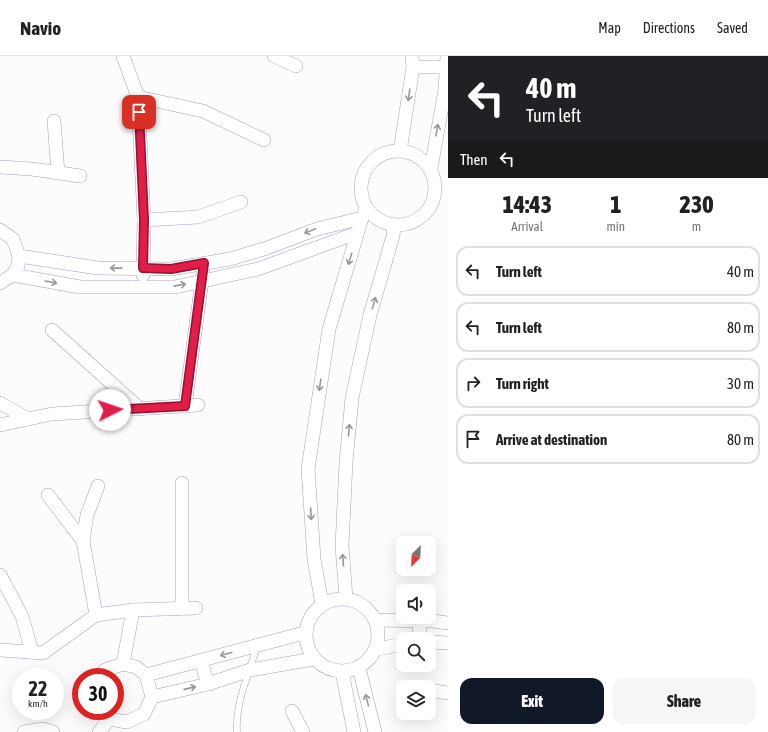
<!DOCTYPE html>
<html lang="en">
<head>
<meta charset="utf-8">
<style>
	:root { --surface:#fff; --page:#f6f6f6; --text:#222; --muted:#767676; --line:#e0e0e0; --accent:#111827 }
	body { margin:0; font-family:"Asap Condensed",sans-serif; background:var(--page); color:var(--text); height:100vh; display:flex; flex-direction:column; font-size:15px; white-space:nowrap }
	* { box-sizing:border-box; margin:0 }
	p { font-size:13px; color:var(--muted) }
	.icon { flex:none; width:22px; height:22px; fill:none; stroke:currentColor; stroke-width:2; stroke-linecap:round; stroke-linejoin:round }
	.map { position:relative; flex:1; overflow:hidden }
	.details { display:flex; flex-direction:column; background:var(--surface); width:320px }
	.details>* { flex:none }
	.guide { background:#202124; color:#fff; overflow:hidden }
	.needle { width:26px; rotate:204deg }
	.buttons { position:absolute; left:396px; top:480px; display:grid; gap:8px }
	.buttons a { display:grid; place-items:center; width:40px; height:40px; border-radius:8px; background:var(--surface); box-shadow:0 4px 16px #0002; font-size:20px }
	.speed { position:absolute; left:12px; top:612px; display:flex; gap:8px; font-size:20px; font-weight:700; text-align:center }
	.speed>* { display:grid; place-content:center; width:52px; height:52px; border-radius:50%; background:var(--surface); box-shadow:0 4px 16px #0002; line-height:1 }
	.speed small { font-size:10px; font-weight:400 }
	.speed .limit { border:6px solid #d22; background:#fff; color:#111 }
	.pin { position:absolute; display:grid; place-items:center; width:34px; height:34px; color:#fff; margin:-17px; border-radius:8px; box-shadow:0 2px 6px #0006 }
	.me { position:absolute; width:44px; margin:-22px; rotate:86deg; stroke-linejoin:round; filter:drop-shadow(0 0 3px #0008) }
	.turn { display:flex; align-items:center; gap:14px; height:84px; padding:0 12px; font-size:18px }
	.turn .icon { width:52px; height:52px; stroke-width:2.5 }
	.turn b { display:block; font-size:28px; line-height:34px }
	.then { display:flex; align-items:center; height:38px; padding:0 12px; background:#0003; gap:8px; font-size:15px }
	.eta { display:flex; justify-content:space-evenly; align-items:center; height:68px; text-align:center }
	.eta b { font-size:24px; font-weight:800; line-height:28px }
	.action { display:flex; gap:8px; margin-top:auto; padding:8px 12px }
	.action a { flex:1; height:46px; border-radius:12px; background:var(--accent); color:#fff; font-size:16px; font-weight:800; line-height:46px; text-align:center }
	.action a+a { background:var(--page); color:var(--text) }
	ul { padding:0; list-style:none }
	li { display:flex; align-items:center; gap:12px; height:50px; margin:0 8px 6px; padding:0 4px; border:2px solid var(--line); border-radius:12px }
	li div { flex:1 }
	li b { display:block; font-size:15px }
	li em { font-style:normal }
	header { display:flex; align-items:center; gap:24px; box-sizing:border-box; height:56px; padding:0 20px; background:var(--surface); border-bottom:1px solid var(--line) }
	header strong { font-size:19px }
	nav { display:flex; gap:22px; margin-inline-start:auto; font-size:14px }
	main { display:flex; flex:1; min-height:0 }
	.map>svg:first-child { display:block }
</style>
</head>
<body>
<header>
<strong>Navio</strong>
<nav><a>Map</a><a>Directions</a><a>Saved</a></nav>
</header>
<main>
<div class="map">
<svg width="448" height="676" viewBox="0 0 448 676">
	<rect width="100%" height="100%" fill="#fcfcfc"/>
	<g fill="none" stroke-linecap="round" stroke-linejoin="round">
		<defs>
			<path id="service" d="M237 676C235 647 249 618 257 590"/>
			<g id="minor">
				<polyline points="123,0 138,41 144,164 143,219"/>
				<polyline points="274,0 296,10"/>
				<polyline points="413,11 448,11"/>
				<polyline points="138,41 203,55 264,84"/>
				<polyline points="54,65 58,117"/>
				<circle cx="398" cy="132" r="37"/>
				<polyline points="400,95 413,11 412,0"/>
				<polyline points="0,111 32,113 80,120"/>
				<polyline points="431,112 445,34 447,0"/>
				<polyline points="144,164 198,161 241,146"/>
				<polyline points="0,174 13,183 19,200 18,210 13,219 0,227"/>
				<polyline points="19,200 98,212 171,213 230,203 267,192 317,173 362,162"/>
				<polyline points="13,219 80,231 175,231 258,213 357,177"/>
				<polyline points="52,274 140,353"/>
				<polyline points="0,347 28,363"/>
				<polyline points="185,350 203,217"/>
				<polyline points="0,369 52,358 198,349"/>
				<polyline points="48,439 83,485"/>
				<polyline points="0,519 22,560 32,596"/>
				<polyline points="346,542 342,490 346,406 352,342 370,259 393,180 394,170"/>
				<circle cx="342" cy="579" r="36"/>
				<polyline points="322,548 314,503 308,413 329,273 362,162 366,152"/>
				<polyline points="182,552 182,427"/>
				<polyline points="96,559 83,485 87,459 98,430"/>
				<polyline points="376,564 433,565 448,567"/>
				<polyline points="419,565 420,583"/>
				<polyline points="429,586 448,587"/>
				<polyline points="377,593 403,588"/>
				<polyline points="0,594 43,597 96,559 133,554 196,552"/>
				<polyline points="201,605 208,628"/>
				<polyline points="123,608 133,554"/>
				<polyline points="359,612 375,676"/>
				<polyline points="342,616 354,676"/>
				<polyline points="146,619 304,577"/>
				<polyline points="101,621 105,614 123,608 136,611 146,619 152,641 144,658 127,666 109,663 102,655"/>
				<polyline points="429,634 448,637"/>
				<polyline points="152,641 208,628 250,614 313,603"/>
				<polyline points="292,655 303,676"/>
				<polyline points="24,676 43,673 53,676"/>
				<polyline points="99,676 109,663"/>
			</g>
		</defs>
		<use href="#service" stroke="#af9db9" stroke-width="7"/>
		<use href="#minor" stroke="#af9db9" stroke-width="14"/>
		<use href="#service" stroke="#fff" stroke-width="6"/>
		<use href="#minor" stroke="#fff" stroke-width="13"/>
	</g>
	<defs><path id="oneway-shaft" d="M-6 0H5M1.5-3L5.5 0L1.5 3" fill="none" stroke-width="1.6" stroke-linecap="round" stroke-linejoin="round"/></defs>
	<g stroke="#9a979c">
		<use href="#oneway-shaft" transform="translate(409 39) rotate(98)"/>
		<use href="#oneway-shaft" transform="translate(437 74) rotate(-80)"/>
		<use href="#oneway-shaft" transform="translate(310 175) rotate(158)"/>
		<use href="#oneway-shaft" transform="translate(350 203) rotate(107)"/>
		<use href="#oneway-shaft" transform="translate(116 212) rotate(-179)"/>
		<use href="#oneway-shaft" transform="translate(51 226) rotate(10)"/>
		<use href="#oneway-shaft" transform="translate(180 229) rotate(-11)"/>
		<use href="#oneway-shaft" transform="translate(374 247) rotate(-74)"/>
		<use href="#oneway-shaft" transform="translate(320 329) rotate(98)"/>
		<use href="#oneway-shaft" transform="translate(349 374) rotate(-85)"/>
		<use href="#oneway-shaft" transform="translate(311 458) rotate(87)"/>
		<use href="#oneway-shaft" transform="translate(343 504) rotate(-95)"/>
		<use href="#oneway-shaft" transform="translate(226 598) rotate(165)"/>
		<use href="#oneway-shaft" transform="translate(190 632) rotate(-13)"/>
		<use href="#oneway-shaft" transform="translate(367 644) rotate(-104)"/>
	</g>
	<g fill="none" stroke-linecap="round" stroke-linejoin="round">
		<defs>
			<polyline id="route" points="110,354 185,350 204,207 171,213 143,212 144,164 139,56"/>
		</defs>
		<use href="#route" stroke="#92132f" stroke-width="10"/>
		<use href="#route" stroke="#e11d48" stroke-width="7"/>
	</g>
</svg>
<div class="buttons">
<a><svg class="needle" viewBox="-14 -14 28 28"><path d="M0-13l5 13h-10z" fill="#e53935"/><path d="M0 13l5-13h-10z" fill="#767676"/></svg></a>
<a><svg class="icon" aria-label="sound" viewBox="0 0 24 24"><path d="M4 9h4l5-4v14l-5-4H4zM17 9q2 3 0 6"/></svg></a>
<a><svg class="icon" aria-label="search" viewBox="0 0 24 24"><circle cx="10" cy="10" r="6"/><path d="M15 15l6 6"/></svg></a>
<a><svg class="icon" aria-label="layers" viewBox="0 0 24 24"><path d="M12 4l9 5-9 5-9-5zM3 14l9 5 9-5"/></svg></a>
</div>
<div class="speed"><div>22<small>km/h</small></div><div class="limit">30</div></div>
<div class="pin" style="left:139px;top:56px;background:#d93025"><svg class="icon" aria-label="arrive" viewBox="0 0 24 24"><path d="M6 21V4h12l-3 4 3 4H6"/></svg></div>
<svg class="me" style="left:110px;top:354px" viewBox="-20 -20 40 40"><circle r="19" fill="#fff"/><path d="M0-13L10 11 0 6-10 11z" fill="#e11d48"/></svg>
</div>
<section class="details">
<div class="guide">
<div class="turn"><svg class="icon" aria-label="left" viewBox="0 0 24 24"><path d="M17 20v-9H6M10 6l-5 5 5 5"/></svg><div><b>40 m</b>Turn left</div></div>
<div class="then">Then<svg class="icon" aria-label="left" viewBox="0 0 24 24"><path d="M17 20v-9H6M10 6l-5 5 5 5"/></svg></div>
</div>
<div class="eta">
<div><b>14:43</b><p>Arrival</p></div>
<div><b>1</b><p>min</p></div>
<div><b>230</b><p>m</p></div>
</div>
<ul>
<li><svg class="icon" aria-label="left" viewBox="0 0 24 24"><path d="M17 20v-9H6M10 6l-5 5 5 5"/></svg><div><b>Turn left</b></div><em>40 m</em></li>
<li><svg class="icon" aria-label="left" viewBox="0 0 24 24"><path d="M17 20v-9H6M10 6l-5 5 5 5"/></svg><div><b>Turn left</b></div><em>80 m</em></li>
<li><svg class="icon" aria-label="right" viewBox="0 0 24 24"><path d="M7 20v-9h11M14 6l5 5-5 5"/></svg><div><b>Turn right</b></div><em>30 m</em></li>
<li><svg class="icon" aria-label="arrive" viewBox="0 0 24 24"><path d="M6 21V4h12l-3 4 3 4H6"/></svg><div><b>Arrive at destination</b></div><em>80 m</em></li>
</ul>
<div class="action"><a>Exit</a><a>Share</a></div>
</section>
</main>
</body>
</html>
